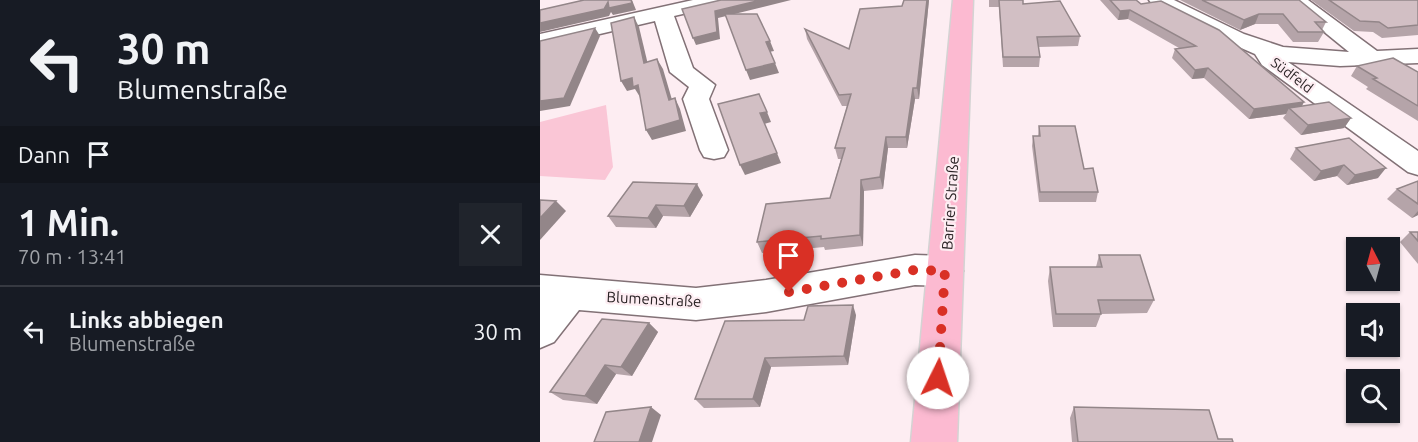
<!DOCTYPE html>
<html lang="de">
<head>
<meta charset="utf-8">
<style>
	:root { --surface:#171b24; --page:#20242c; --text:#f1f3f6; --muted:#9ea1a6; --line:#363941 }
	body { margin:0; font-family:Ubuntu,sans-serif; background:var(--page); color:var(--text); height:100vh; display:flex; flex-direction:column; font-size:22px; white-space:nowrap }
	* { box-sizing:border-box; margin:0 }
	p { font-size:20px; color:var(--muted) }
	.icon { flex:none; width:33px; height:33px; fill:none; stroke:currentColor; stroke-width:2; stroke-linecap:round; stroke-linejoin:round }
	.map { position:relative; flex:1; overflow:hidden }
	.side { display:flex; flex-direction:column; background:var(--surface); width:540px }
	.side>* { flex:none }
	.guide { background:#171b24; color:var(--text); overflow:hidden }
	.needle { width:39px; rotate:354deg }
	.fabs { position:absolute; left:806px; top:237px; display:grid; gap:12px }
	.fabs a { display:grid; place-items:center; width:54px; height:54px; border-radius:0px; background:var(--surface); box-shadow:0 2px 4px #0004; font-size:30px }
	.pin { position:absolute; display:grid; place-items:center; width:51px; height:51px; color:#fff; margin:-62px -26px; border-radius:50% 50% 50% 0; rotate:-45deg; box-shadow:0 0 6px #0007 }
	.pin .icon { rotate:45deg }
	.me { position:absolute; width:66px; margin:-33px; rotate:4deg; stroke-linejoin:round; filter:drop-shadow(0 0 4px #0008) }
	.turn { display:flex; align-items:center; gap:21px; height:126px; padding:0 18px; font-size:27px }
	.turn .icon { width:78px; height:78px; stroke-width:2.5 }
	.turn b { display:block; font-size:42px; line-height:51px }
	.then { display:flex; align-items:center; height:57px; padding:0 18px; background:#0003; gap:12px; font-size:22px }
	.round { display:grid; place-items:center; flex:none; width:63px; height:63px; border-radius:0px; background:var(--page) }
	.overview { display:flex; align-items:center; justify-content:space-between; height:102px; padding:0 18px }
	h1 { font-size:36px; font-weight:600; line-height:45px }
	ul { padding:0; list-style:none }
	li { display:flex; align-items:center; gap:18px; height:90px; padding:0 18px; border-top:2px solid var(--line) }
	li div { flex:1 }
	li b { display:block; font-size:22px }
	li em { font-style:normal }
	main { display:flex; flex:1; min-height:0 }
	.map>svg:first-child { display:block }
</style>
</head>
<body>
<main>
<section class="side">
<div class="guide">
<div class="turn"><svg class="icon" aria-label="left" viewBox="0 0 24 24"><path d="M17 20v-9H6M10 6l-5 5 5 5"/></svg><div><b>30 m</b>Blumenstraße</div></div>
<div class="then">Dann<svg class="icon" aria-label="arrive" viewBox="0 0 24 24"><path d="M6 21V4h12l-3 4 3 4H6"/></svg></div>
</div>
<div class="overview"><div><h1>1 Min.</h1><p>70 m · 13:41</p></div><a class="round"><svg class="icon" aria-label="close" viewBox="0 0 24 24"><path d="M6 6l12 12M18 6L6 18"/></svg></a></div>
<ul>
<li><svg class="icon" aria-label="left" viewBox="0 0 24 24"><path d="M17 20v-9H6M10 6l-5 5 5 5"/></svg><div><b>Links abbiegen</b><p>Blumenstraße</p></div><em>30 m</em></li>
</ul>
</section>
<div class="map">
<svg width="878" height="442" viewBox="0 0 878 442">
	<rect width="100%" height="100%" fill="#fdedf2"/>
	<polygon fill="#fac6d6" points="66,105 73,167 65,180 0,176 0,122"/>
	<g fill="none" stroke-linecap="round" stroke-linejoin="round">
		<defs>
			<g id="minor">
				<polygon points="153,0 189,0 186,4 134,16 153,68 175,85 169,99 188,150 184,157 174,159 164,157 160,150 143,99 149,87 130,72 115,21 0,48 0,34"/>
				<polygon points="609,0 634,0 704,34 743,47 809,52 745,0 768,0 837,51 878,49 878,63 800,66 748,62 878,151 878,175 868,172 722,65 715,54 676,37 612,4"/>
				<polygon points="375,255 405,256 418,261 423,271 418,281 405,286 375,285 226,312 156,320 39,310 14,342 0,348 0,275 156,288 226,280"/>
			</g>
			<polygon id="major" points="413,0 433,0 417,442 371,442"/>
		</defs>
		<use href="#minor" stroke="#827176" stroke-width="3"/>
		<use href="#major" stroke="#d4d3d3" stroke-width="3"/>
		<use href="#minor" fill="#fff" fill-rule="evenodd"/>
		<use href="#major" fill="#fcbad1" fill-rule="evenodd"/>
	</g>
	<g fill="#b5a4a9">
		<polygon points="389,0 379,99 375,99 367,148 348,148 343,189 324,191 323,246 285,250 284,247 222,253 217,242 290,198 301,159 298,159 295,148 307,106 302,106 267,39 265,29 309,49 362,6"/>
		<polygon points="449,0 483,0 483,4 540,36 538,46 498,47 500,57 499,67 463,67 459,7 449,7"/>
		<polygon points="560,0 596,0 601,4 762,106 811,118 804,128 761,135 743,118 746,114 709,119 664,78 652,79 632,58 635,49 639,48 588,19 578,20"/>
		<polygon points="640,0 759,0 786,22 782,30 784,32 778,42 753,42 738,24 715,24 700,30"/>
		<polygon points="771,0 878,0 878,35 842,38 833,32 814,31"/>
		<polygon points="817,66 878,72 878,121 826,89 828,87 811,76"/>
		<polygon points="499,126 544,169 558,192 556,202 499,202 492,146 493,136 498,136"/>
		<polygon points="809,138 838,178 807,185 797,176 774,181 750,159 756,148"/>
		<polygon points="878,181 878,215 872,218 847,199 857,189"/>
		<polygon points="163,195 150,217 123,216 116,228 76,227 68,216"/>
		<polygon points="870,232 878,232 878,264 860,242"/>
		<polygon points="559,255 614,300 607,313 561,314 556,327 513,327 508,281 510,267 556,267"/>
		<polygon points="316,315 308,365 231,367 220,407 164,408 155,399 264,320"/>
		<polygon points="109,323 118,332 92,376 76,374 57,404 23,400 10,392"/>
		<polygon points="534,407 678,439 693,442 532,442 530,418"/>
	</g>
	<g fill="#938689">
		<polygon points="92,0 96,10 73,15 71,12 69,16 0,32 0,23 68,2"/>
		<polygon points="221,0 251,0 178,18 180,39 156,45 153,38 175,11"/>
		<polygon points="387,0 389,0 379,99 377,88"/>
		<polygon points="590,10 588,19 578,20 580,11"/>
		<polygon points="719,14 715,24 700,30 704,20"/>
		<polygon points="94,17 99,27 110,73 104,63"/>
		<polygon points="55,28 60,36 30,106 0,111 0,101"/>
		<polygon points="230,41 234,51 229,52 226,42"/>
		<polygon points="117,59 123,69 135,110 129,100"/>
		<polygon points="235,63 239,73 210,80 206,70"/>
		<polygon points="668,68 664,78 652,79 655,70"/>
		<polygon points="92,78 98,85 100,97 95,89 87,91 81,81"/>
		<polygon points="373,88 375,99 367,148 366,137"/>
		<polygon points="135,98 140,109 146,131 112,140 106,130"/>
		<polygon points="764,102 759,112 749,108 746,114 709,119 714,109"/>
		<polygon points="227,112 231,122 224,124 220,113"/>
		<polygon points="811,118 804,128 761,135 768,125"/>
		<polygon points="346,137 348,148 343,189 340,177"/>
		<polygon points="237,153 241,163 205,175 200,165"/>
		<polygon points="804,165 797,176 774,181 781,171"/>
		<polygon points="846,168 838,178 807,185 815,175"/>
		<polygon points="321,180 324,191 323,246 320,235"/>
		<polygon points="157,184 163,195 150,217 144,206"/>
		<polygon points="16,201 26,211 0,240 0,218"/>
		<polygon points="116,205 123,216 116,228 108,218"/>
		<polygon points="878,211 878,215 872,218"/>
		<polygon points="313,305 316,315 308,365 304,356"/>
		<polygon points="109,323 118,332 92,376 81,367"/>
		<polygon points="225,358 231,367 220,407 213,399"/>
		<polygon points="65,365 76,374 57,404 45,396"/>
		<polygon points="111,407 121,415 112,442 99,442"/>
	</g>
	<g fill="#d2bfc4" stroke="#938689" stroke-width="1.5">
		<polygon points="44,0 91,0 92,3 69,8 68,2 64,9 0,23 0,10"/>
		<polygon points="181,0 221,0 175,11 177,32 153,38 142,9"/>
		<polygon points="364,0 387,0 377,88 373,88 366,137 346,137 340,177 321,180 320,235 281,239 281,236 217,242 226,204 290,198 305,148 295,148 311,94 299,95 265,29 309,49 320,9 362,6"/>
		<polygon points="459,0 483,0 483,4 520,1 540,36 497,37 500,57 463,57"/>
		<polygon points="570,0 596,0 601,4 621,1 679,30 764,102 714,109 668,68 655,70 635,49 656,46 590,10 580,11"/>
		<polygon points="662,0 759,0 786,22 775,22 784,32 758,32 743,14 719,14 704,20"/>
		<polygon points="789,0 878,0 878,25 848,28 839,22 820,21"/>
		<polygon points="185,14 217,14 230,41 226,42 235,63 206,70"/>
		<polygon points="94,17 104,63 117,59 129,100 135,98 140,120 106,130 98,85 93,87 92,78 81,81 71,23"/>
		<polygon points="55,28 24,98 0,101 0,41"/>
		<polygon points="853,58 878,72 878,106 833,79 837,78 817,66"/>
		<polygon points="219,94 227,112 220,113 237,153 200,165 178,104"/>
		<polygon points="789,102 811,118 768,125 749,108"/>
		<polygon points="499,126 535,126 544,169 553,168 558,192 500,192 493,136 500,136"/>
		<polygon points="809,138 846,168 815,175 804,165 781,171 756,148"/>
		<polygon points="878,181 878,204 857,189"/>
		<polygon points="93,182 157,184 144,206 116,205 108,218 68,216"/>
		<polygon points="0,200 16,201 0,218"/>
		<polygon points="870,232 878,232 878,241"/>
		<polygon points="559,255 600,255 614,300 558,300 561,314 516,314 510,267 562,267"/>
		<polygon points="313,305 304,356 225,358 213,399 155,399 185,321 264,320 268,306"/>
		<polygon points="62,319 109,323 81,367 65,365 45,396 10,392"/>
		<polygon points="111,407 99,442 54,442 66,412"/>
		<polygon points="534,407 669,410 678,439 692,439 693,442 538,442"/>
	</g>
	<g fill="none" stroke-linecap="round" stroke-linejoin="round">
		<polyline stroke="#d93025" stroke-width="10" stroke-dasharray="0 18" points="249,292 375,270 405,271 398,378"/>
	</g>
	<g text-anchor="middle" dominant-baseline="central" stroke-width="4.5" stroke-linejoin="round" paint-order="stroke">
		<g font-size="14" fill="#2a2325" stroke="#fdedf2">
			<text transform="translate(752 75) rotate(37)">Südfeld</text>
		</g>
		<g font-size="15" fill="#2a2325" stroke="#fdedf2">
			<text transform="translate(410 203) rotate(-86)">Barrier Straße</text>
			<text transform="translate(114 299) rotate(3)">Blumenstraße</text>
		</g>
	</g>
</svg>
<div class="fabs">
<a><svg class="needle" viewBox="-14 -14 28 28"><path d="M0-13l5 13h-10z" fill="#e53935"/><path d="M0 13l5-13h-10z" fill="#9ea1a6"/></svg></a>
<a><svg class="icon" aria-label="sound" viewBox="0 0 24 24"><path d="M4 9h4l5-4v14l-5-4H4zM17 9q2 3 0 6"/></svg></a>
<a><svg class="icon" aria-label="search" viewBox="0 0 24 24"><circle cx="10" cy="10" r="6"/><path d="M15 15l6 6"/></svg></a>
</div>
<div class="pin" style="left:249px;top:292px;background:#d93025"><svg class="icon" aria-label="arrive" viewBox="0 0 24 24"><path d="M6 21V4h12l-3 4 3 4H6"/></svg></div>
<svg class="me" style="left:398px;top:378px" viewBox="-20 -20 40 40"><circle r="19" fill="#fff"/><path d="M0-13L10 11 0 6-10 11z" fill="#d93025"/></svg>
</div>
</main>
</body>
</html>
